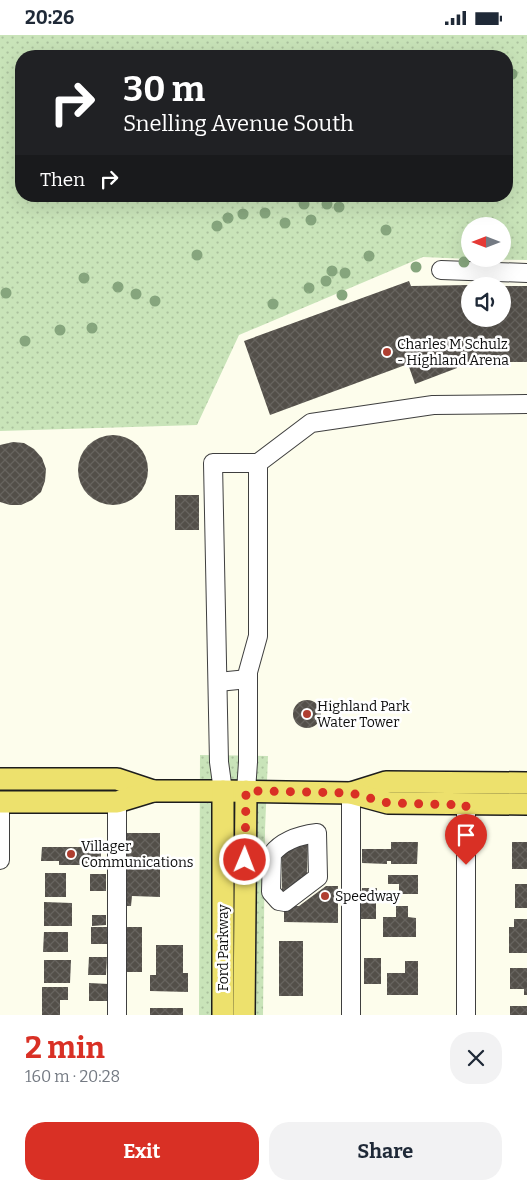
<!DOCTYPE html>
<html lang="en">
<head>
<meta charset="utf-8">
<style>
	:root { --surface:#fff; --page:#f2f2f3; --text:#1f2937; --muted:#747a83; --accent:#d93025 }
	body { margin:0; font-family:Bitter,serif; background:var(--page); color:var(--text); height:100vh; display:flex; flex-direction:column; font-size:19px; white-space:nowrap }
	* { box-sizing:border-box; margin:0 }
	p { font-size:16px; color:var(--muted) }
	.icon { flex:none; width:28px; height:28px; fill:none; stroke:currentColor; stroke-width:2; stroke-linecap:round; stroke-linejoin:round }
	.map { position:relative; height:980px; overflow:hidden }
	.side { display:flex; flex-direction:column; background:var(--surface); flex:1 }
	.side>* { flex:none }
	.banner { position:absolute; left:15px; top:15px; width:498px; height:152px; border-radius:20px; box-shadow:0 5px 20px #0002; background:#202124; color:#fff; overflow:hidden }
	.needle { width:32px; rotate:270deg }
	.buttons { position:absolute; left:461px; top:182px; display:grid; gap:10px }
	.buttons a { display:grid; place-items:center; width:50px; height:50px; border-radius:50%; background:var(--surface); box-shadow:0 5px 20px #0002; font-size:25px }
	.pin { position:absolute; display:grid; place-items:center; width:42px; height:42px; color:#fff; margin:-51px -21px; border-radius:50% 50% 50% 0; rotate:-45deg; box-shadow:0 0 5px #0007 }
	.pin .icon { rotate:45deg }
	.me { position:absolute; width:55px; margin:-28px; rotate:1deg; stroke-linejoin:round; filter:drop-shadow(0 0 4px #0008) }
	.turn { display:flex; align-items:center; gap:18px; height:105px; padding:0 25px; font-size:22px }
	.turn .icon { width:65px; height:65px; stroke-width:2.5 }
	.turn b { display:block; font-size:35px; line-height:42px }
	.then { display:flex; align-items:center; height:48px; padding:0 25px; background:#0003; gap:10px; font-size:19px }
	.round { display:grid; place-items:center; flex:none; width:52px; height:52px; border-radius:20px; background:var(--page) }
	.headline { display:flex; align-items:center; justify-content:space-between; height:85px; padding:0 25px }
	h1 { font-size:30px; font-weight:700; line-height:38px; color:var(--accent) }
	.cta { display:flex; gap:10px; margin-top:auto; padding:10px 25px }
	.cta a { flex:1; height:58px; border-radius:20px; background:var(--accent); color:#fff; font-size:20px; font-weight:700; line-height:58px; text-align:center }
	.cta a+a { background:var(--page); color:var(--text) }
	.status { display:flex; justify-content:space-between; align-items:center; height:35px; padding:0 25px; background:var(--surface); direction:ltr }
	.status svg { height:14px; fill:currentColor }
	.map>svg:first-child { display:block }
</style>
</head>
<body>
<div class="status"><b>20:26</b><svg viewBox="0 0 49 12"><path d="M0 12V9h3v3zM5 12V6h3v6zM10 12V3h3v9zM15 12V0h3v12zM26 1h20v11H26zM47 4h2v5h-2z"/></svg></div>
<div class="map">
<svg width="527" height="980" viewBox="0 0 527 980">
	<defs>
		<pattern id="green-dots" width="8" height="8" patternUnits="userSpaceOnUse" patternTransform="scale(1.25)"><rect width="8" height="8" fill="#c9e4b9"/><path d="M2 2h.1M6 6h.1" fill="none" stroke="#abc29e" stroke-width="1.8" stroke-linecap="round"/></pattern>
		<pattern id="building-cross-hatch" width="8" height="8" patternUnits="userSpaceOnUse" patternTransform="scale(1.25)"><rect width="8" height="8" fill="#534f49"/><path d="M0 0l8 8M0 8l8-8" fill="none" stroke="#67645f"/></pattern>
	</defs>
	<rect width="100%" height="100%" fill="#fdfdec"/>
	<g fill="url(#green-dots)" fill-rule="evenodd">
		<path d="M0 0H527V225L475 224H502V191H470V224L423 222 239 300 197 390 0 396ZM21 21H506V161H21Z"/>
		<polygon points="200,720 268,721 265,796 263,980 199,980"/>
	</g>
	<g fill="url(#building-cross-hatch)">
		<polygon points="409,246 411,251 470,250 470,284 502,284 502,251 527,251 527,327 457,327 457,333 415,349 408,329 270,380 244,306"/>
		<circle cx="113" cy="435" r="35"/>
		<polygon points="13,407 24,408 34,414 42,423 46,434 45,446 41,457 32,465 21,470 10,470 0,467 0,410"/>
		<rect x="175" y="460" width="24" height="35"/>
		<circle cx="307" cy="679" r="14"/>
		<polygon points="124,798 160,798 160,862 132,861 131,871 124,871"/>
		<polygon points="308,801 307,840 282,857 282,818"/>
		<polygon points="391,807 418,807 417,829 391,829 391,826 387,826 387,829 362,828 362,814 391,814"/>
		<rect x="512" y="807" width="15" height="27"/>
		<polygon points="42,812 101,812 101,830 59,830 59,826 41,826"/>
		<rect x="45" y="838" width="21" height="24"/>
		<rect x="90" y="839" width="16" height="17"/>
		<polygon points="388,840 418,840 418,859 399,859 399,849 388,849"/>
		<rect x="515" y="849" width="12" height="24"/>
		<polygon points="326,851 338,851 338,888 284,887 284,871 299,871"/>
		<polygon points="362,853 377,853 377,862 361,862"/>
		<rect x="361" y="865" width="15" height="19"/>
		<polygon points="44,867 72,868 72,891 44,891"/>
		<polygon points="396,871 408,871 408,882 416,883 416,902 383,902 383,882 396,882"/>
		<polygon points="92,880 106,880 106,890 92,891"/>
		<polygon points="514,884 527,884 527,918 509,918 509,892 514,892"/>
		<rect x="91" y="892" width="16" height="17"/>
		<rect x="127" y="892" width="15" height="45"/>
		<polygon points="44,897 68,897 68,917 43,917"/>
		<rect x="279" y="906" width="24" height="55"/>
		<polygon points="156,910 183,910 183,938 188,938 188,957 150,956 150,940 156,940"/>
		<polygon points="89,922 107,922 106,940 88,940"/>
		<rect x="364" y="923" width="17" height="26"/>
		<polygon points="44,925 71,925 70,948 44,948"/>
		<polygon points="405,926 418,926 418,960 387,960 387,938 405,938"/>
		<polygon points="510,933 527,933 527,960 524,960 524,954 510,954"/>
		<polygon points="89,948 109,949 109,966 89,966"/>
		<polygon points="42,952 68,952 68,965 60,965 60,980 42,980"/>
		<rect x="510" y="971" width="17" height="9"/>
		<rect x="150" y="973" width="33" height="7"/>
	</g>
	<g fill="none" stroke-linecap="round" stroke-linejoin="round">
		<defs>
			<g id="minor">
				<polyline points="441,235 527,238"/>
				<polyline points="218,647 248,644"/>
				<polyline points="223,756 219,727 213,428 258,428 311,388 433,370 527,369"/>
				<polyline points="246,756 248,727 248,637 258,601 258,428"/>
				<polyline points="466,769 466,980"/>
				<path d="M317 798 318 842 285 867 279 866 271 857 272 819C282 806 301 800 317 798Z"/>
				<polyline points="0,825 0,767"/>
				<polyline points="117,980 117,767"/>
				<polyline points="351,980 351,758"/>
			</g>
			<g id="major">
				<polyline points="0,744 117,744 153,756"/>
				<polyline points="351,758 386,747 527,748"/>
				<polyline points="0,767 117,767 153,756 223,756 351,758 388,768 527,769"/>
				<polyline points="223,980 223,756"/>
				<polyline points="244,980 246,756"/>
			</g>
		</defs>
		<use href="#minor" stroke="#3f3f3f" stroke-width="20"/>
		<use href="#major" stroke="#1d1d1d" stroke-width="24"/>
		<use href="#minor" stroke="#fff" stroke-width="18"/>
		<use href="#major" stroke="#ede16d" stroke-width="21"/>
	</g>
	<g fill="#86a57d">
		<circle cx="512" cy="39" r="5.5"/>
		<circle cx="304" cy="169" r="5.5"/>
		<circle cx="327" cy="169" r="5.5"/>
		<circle cx="339" cy="172" r="5.5"/>
		<circle cx="265" cy="178" r="5.5"/>
		<circle cx="243" cy="179" r="5.5"/>
		<circle cx="228" cy="183" r="5.5"/>
		<circle cx="311" cy="185" r="5.5"/>
		<circle cx="285" cy="188" r="5.5"/>
		<circle cx="217" cy="191" r="5.5"/>
		<circle cx="386" cy="195" r="5.5"/>
		<circle cx="197" cy="220" r="5.5"/>
		<circle cx="369" cy="221" r="5.5"/>
		<circle cx="464" cy="227" r="5.5"/>
		<circle cx="416" cy="232" r="5.5"/>
		<circle cx="332" cy="236" r="5.5"/>
		<circle cx="345" cy="238" r="5.5"/>
		<circle cx="84" cy="243" r="5.5"/>
		<circle cx="326" cy="246" r="5.5"/>
		<circle cx="118" cy="252" r="5.5"/>
		<circle cx="309" cy="253" r="5.5"/>
		<circle cx="6" cy="258" r="5.5"/>
		<circle cx="136" cy="259" r="5.5"/>
		<circle cx="342" cy="260" r="5.5"/>
		<circle cx="155" cy="266" r="5.5"/>
		<circle cx="273" cy="269" r="5.5"/>
		<circle cx="92" cy="293" r="5.5"/>
		<circle cx="60" cy="295" r="5.5"/>
		<circle cx="25" cy="306" r="5.5"/>
	</g>
	<g fill="none" stroke-linecap="round" stroke-linejoin="round">
		<polyline stroke="#d93025" stroke-width="9" stroke-dasharray="0 16.2" points="245,825 246,756 260,756 351,758 388,768 466,770 466,830"/>
	</g>
	<g fill="#af3e30" stroke="#fff" stroke-width="2">
		<circle cx="387" cy="317" r="5"/>
		<circle cx="307" cy="679" r="5"/>
		<circle cx="71" cy="819" r="5"/>
		<circle cx="325" cy="861" r="5"/>
	</g>
	<g text-anchor="middle" dominant-baseline="central" stroke-width="5" stroke-linejoin="round" paint-order="stroke">
		<g font-size="14" fill="#0c0c0c" stroke="#fff" text-anchor="start">
			<text x="397" y="309">Charles M Schulz<tspan x="397" dy="16">- Highland Arena</tspan></text>
			<text x="317" y="671">Highland Park<tspan x="317" dy="16">Water Tower</tspan></text>
			<text x="81" y="811">Villager<tspan x="81" dy="16">Communications</tspan></text>
			<text x="335" y="861">Speedway</text>
		</g>
		<g font-size="14" fill="#0c0c0c" stroke="#fff">
			<text transform="translate(223 913) rotate(-90)">Ford Parkway</text>
		</g>
	</g>
</svg>
<div class="buttons">
<a><svg class="needle" viewBox="-14 -14 28 28"><path d="M0-13l5 13h-10z" fill="#e53935"/><path d="M0 13l5-13h-10z" fill="#747a83"/></svg></a>
<a><svg class="icon" aria-label="sound" viewBox="0 0 24 24"><path d="M4 9h4l5-4v14l-5-4H4zM17 9q2 3 0 6"/></svg></a>
</div>
<div class="pin" style="left:466px;top:830px;background:#d93025"><svg class="icon" aria-label="arrive" viewBox="0 0 24 24"><path d="M6 21V4h12l-3 4 3 4H6"/></svg></div>
<svg class="me" style="left:245px;top:825px" viewBox="-20 -20 40 40"><circle r="17" fill="#d93025" stroke="#fff" stroke-width="3"/><path d="M0-11L8 9 0 5-8 9z" fill="#fff"/></svg>
<div class="banner">
<div class="turn"><svg class="icon" aria-label="right" viewBox="0 0 24 24"><path d="M7 20v-9h11M14 6l5 5-5 5"/></svg><div><b>30 m</b>Snelling Avenue South</div></div>
<div class="then">Then<svg class="icon" aria-label="right" viewBox="0 0 24 24"><path d="M7 20v-9h11M14 6l5 5-5 5"/></svg></div>
</div>
</div>
<section class="side">
<div class="headline"><div><h1>2 min</h1><p>160 m · 20:28</p></div><a class="round"><svg class="icon" aria-label="close" viewBox="0 0 24 24"><path d="M6 6l12 12M18 6L6 18"/></svg></a></div>
<div class="cta"><a>Exit</a><a>Share</a></div>
</section>
</body>
</html>
